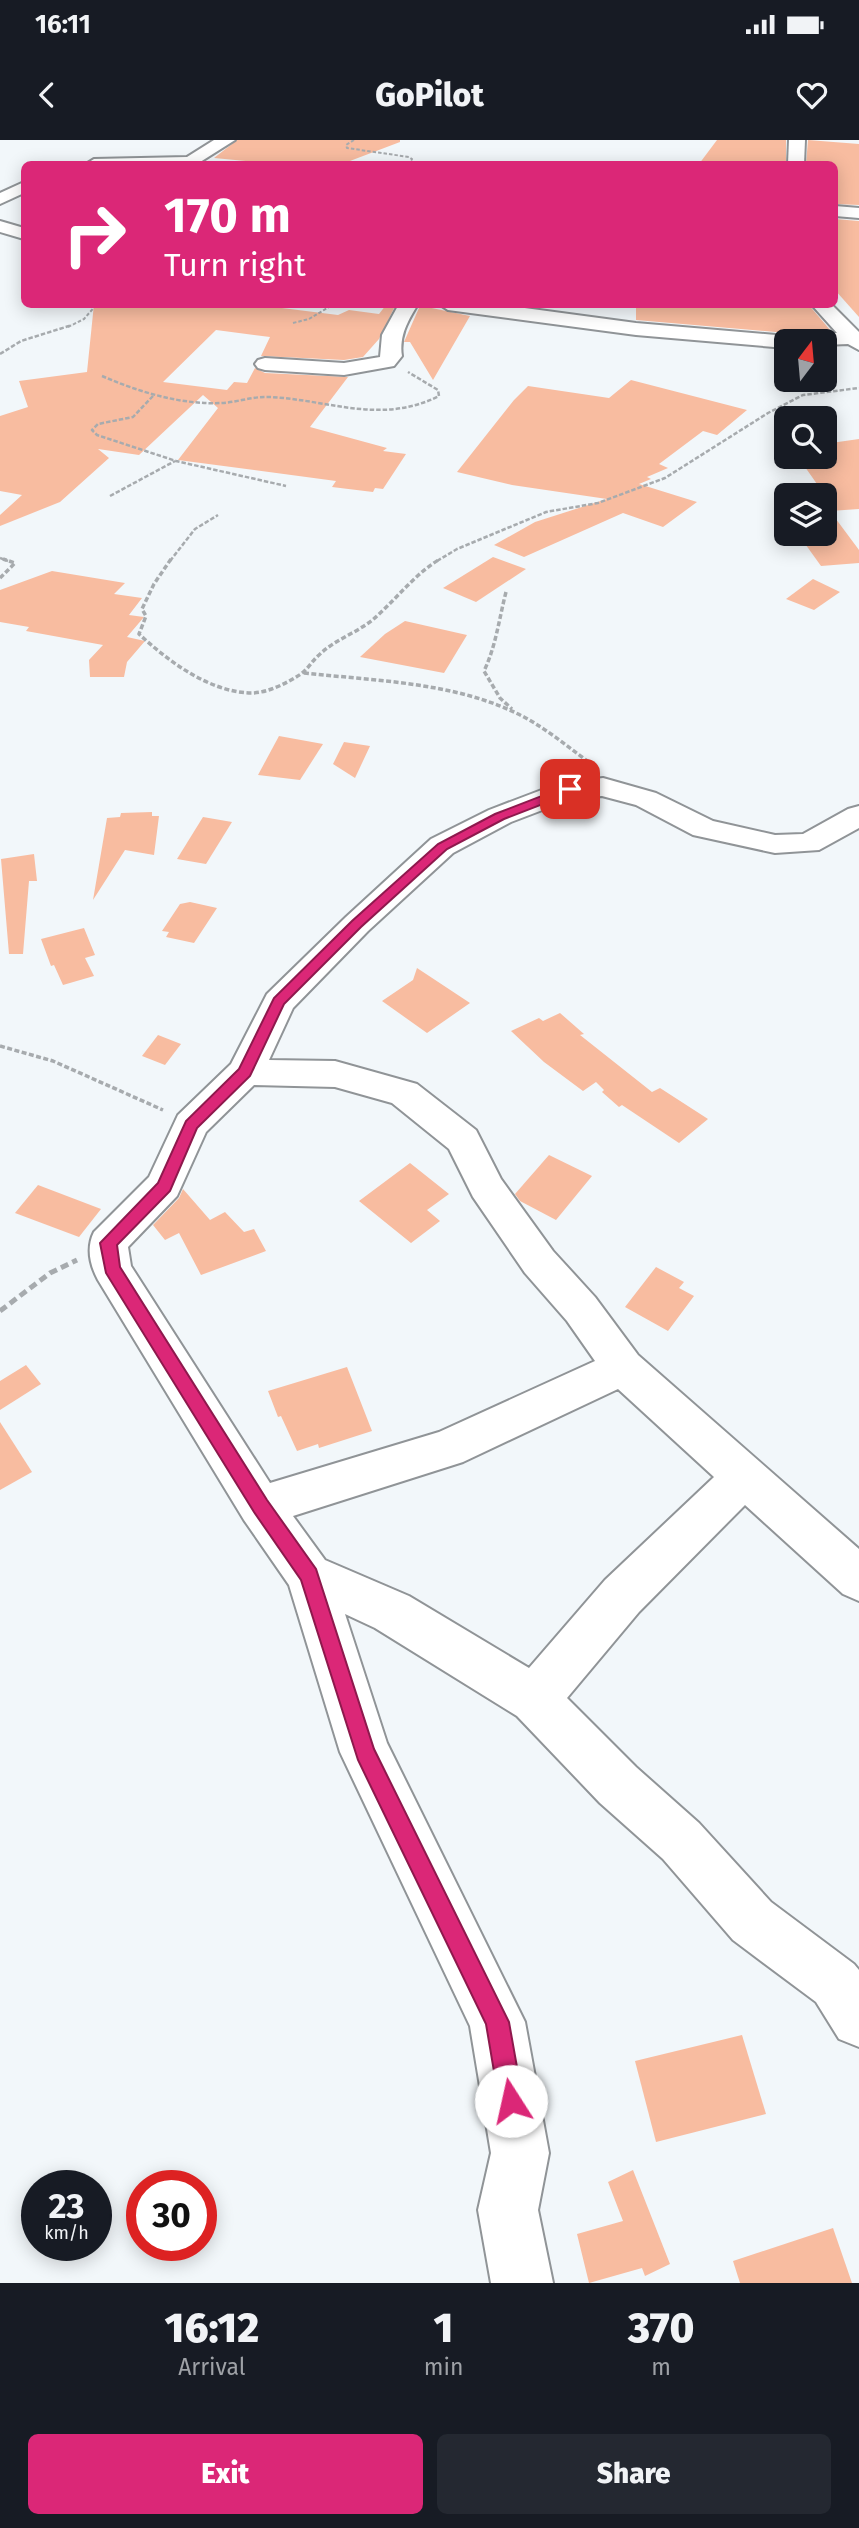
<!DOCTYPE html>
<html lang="en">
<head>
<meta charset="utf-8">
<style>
	:root { --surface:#171b24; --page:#242831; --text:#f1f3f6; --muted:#9ea1a6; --accent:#db2777 }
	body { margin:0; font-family:"Fira Sans",sans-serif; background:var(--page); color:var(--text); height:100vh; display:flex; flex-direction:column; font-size:26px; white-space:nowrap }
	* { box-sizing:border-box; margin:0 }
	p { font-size:23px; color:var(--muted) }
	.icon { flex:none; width:38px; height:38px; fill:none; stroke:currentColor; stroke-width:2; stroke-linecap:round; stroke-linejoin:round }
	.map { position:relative; height:2143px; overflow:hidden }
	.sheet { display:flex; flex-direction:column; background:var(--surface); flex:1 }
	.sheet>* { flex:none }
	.banner { position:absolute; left:21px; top:21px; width:817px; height:147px; border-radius:10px; box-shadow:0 4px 18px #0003; background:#db2777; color:#fff; overflow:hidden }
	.needle { width:46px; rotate:16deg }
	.controls { position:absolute; left:774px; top:189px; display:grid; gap:14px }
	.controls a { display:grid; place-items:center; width:63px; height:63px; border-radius:10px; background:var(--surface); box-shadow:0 4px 18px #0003; font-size:35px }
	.speed { position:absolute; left:21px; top:2030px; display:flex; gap:14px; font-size:35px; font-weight:700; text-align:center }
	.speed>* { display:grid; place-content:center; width:91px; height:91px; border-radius:50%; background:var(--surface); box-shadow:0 4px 18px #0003; line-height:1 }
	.speed small { font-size:18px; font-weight:400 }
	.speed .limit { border:10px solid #d22; background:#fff; color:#111 }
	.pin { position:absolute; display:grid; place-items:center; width:60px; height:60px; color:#fff; margin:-30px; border-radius:14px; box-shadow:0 4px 10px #0006 }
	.me { position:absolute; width:77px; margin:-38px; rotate:350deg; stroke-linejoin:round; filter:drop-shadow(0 0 5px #0008) }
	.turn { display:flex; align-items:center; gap:24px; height:147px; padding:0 28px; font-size:32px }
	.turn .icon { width:91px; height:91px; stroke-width:2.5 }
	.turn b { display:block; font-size:49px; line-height:60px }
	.eta { display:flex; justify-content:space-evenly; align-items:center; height:119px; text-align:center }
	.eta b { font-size:42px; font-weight:800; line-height:49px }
	.button { display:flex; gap:14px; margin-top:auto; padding:14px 28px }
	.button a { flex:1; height:80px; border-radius:10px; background:var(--accent); color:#fff; font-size:28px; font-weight:800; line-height:80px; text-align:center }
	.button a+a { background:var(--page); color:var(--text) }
	.status { display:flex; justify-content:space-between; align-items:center; height:49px; padding:0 35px; background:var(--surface); direction:ltr }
	.status svg { height:19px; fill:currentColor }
	header { display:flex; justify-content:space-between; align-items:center; height:91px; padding:0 28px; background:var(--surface); font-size:32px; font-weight:800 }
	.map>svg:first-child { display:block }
</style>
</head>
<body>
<div class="status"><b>16:11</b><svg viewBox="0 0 49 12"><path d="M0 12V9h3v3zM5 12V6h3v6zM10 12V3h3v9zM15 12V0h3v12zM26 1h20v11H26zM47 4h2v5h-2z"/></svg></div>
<header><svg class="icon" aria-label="back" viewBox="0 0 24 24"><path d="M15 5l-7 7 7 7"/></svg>GoPilot<svg class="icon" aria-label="heart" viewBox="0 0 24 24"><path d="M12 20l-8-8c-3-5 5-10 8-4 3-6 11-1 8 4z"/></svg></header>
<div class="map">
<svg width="859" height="2143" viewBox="0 0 859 2143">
	<rect width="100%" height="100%" fill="#f2f7fa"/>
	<g fill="#f8bca0">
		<polygon points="237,0 400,0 400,2 342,24 255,24 257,22 214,18"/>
		<polygon points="717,0 786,0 786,24 699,24"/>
		<polygon points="808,0 859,4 859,65 835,64 835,24 806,24"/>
		<polygon points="835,79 859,81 859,177 835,150"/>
		<polygon points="94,164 251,164 338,175 349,170 379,174 386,165 395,166 379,199 363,217 344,220 261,216 270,197 216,190 163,242 227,250 234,242 247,243 255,228 265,233 348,237 310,287 387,308 383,311 406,314 383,349 375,348 373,352 332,347 336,341 178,320 218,268 203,255 139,315 98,309 109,318 60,362 0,386 0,375 22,355 0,351 0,276 28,267 19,241 87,232"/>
		<polygon points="636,164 808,164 831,191 787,193 636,180"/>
		<polygon points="427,167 470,176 433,240 410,202 404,202 419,168"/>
		<polygon points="631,240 747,270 717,295 703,291 659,324 668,328 647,337 651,339 639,344 697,362 663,387 623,373 524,417 494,405 535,382 607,359 512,345 457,332 514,260 528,246 609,258"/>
		<polygon points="859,299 859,369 830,371 859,410 859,423 821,426 798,394 824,394 824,354 798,317 824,317 824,304"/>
		<polygon points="493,417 526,429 476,462 443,448"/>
		<polygon points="52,431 125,443 114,454 142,458 129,475 144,477 127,497 145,501 127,522 124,537 90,537 89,520 103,505 26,491 29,487 0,482 0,450"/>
		<polygon points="813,439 840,452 814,470 786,459"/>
		<polygon points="405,481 467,495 444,533 360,517 385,494"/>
		<polygon points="279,596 323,604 300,640 258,635"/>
		<polygon points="344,602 370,606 355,638 333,624"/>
		<polygon points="152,672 152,676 159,676 154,715 125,710 93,760 107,678 120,677 121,673"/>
		<polygon points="203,677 232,682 206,724 177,719"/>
		<polygon points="34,714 37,741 29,741 23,814 9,814 1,719"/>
		<polygon points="190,762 217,768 194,803 166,797 169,792 162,791 180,764"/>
		<polygon points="84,788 95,815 85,818 94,836 63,845 54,825 51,826 41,799"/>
		<polygon points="417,828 470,863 427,893 382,861 413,840"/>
		<polygon points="560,873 584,894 580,895 652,952 660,948 708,979 679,1003 622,965 619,967 602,952 604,950 596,942 583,951 544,922 511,891 539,878 543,881"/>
		<polygon points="158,895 181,904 165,925 142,916"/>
		<polygon points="549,1015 592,1036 556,1080 520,1061 515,1054"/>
		<polygon points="410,1023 449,1054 427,1070 440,1081 411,1103 359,1061"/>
		<polygon points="38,1045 101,1069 79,1097 15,1073"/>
		<polygon points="183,1049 210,1080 225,1072 244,1092 254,1089 266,1111 201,1135 179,1093 165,1100 153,1085 179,1058"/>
		<polygon points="656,1127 684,1142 679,1148 694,1156 668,1191 625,1167"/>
		<polygon points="26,1225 41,1244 0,1270 0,1241"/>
		<polygon points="347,1227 372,1291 319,1308 318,1304 297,1311 281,1276 278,1277 268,1251"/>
		<polygon points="0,1282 32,1332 0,1350"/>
		<polygon points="742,1895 766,1974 656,2002 635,1921"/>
		<polygon points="633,2030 670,2124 645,2136 642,2128 589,2143 577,2094 623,2081 608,2042"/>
		<polygon points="833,2088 852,2143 740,2143 733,2121"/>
	</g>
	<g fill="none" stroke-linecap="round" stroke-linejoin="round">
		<defs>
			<g id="minor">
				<polygon points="214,0 235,0 197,24 86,24 94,19 187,17"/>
				<polygon points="789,0 805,0 804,24 788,24"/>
				<polygon points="24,42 24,53 0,64 0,53"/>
				<polygon points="835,66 859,68 859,78 835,76"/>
				<polygon points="0,81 24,88 24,99 0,92"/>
				<path d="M399 164H418C408 181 399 195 402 216L394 226 344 235 265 230 258 228 255 224 258 220 265 218 344 223 380 217 382 195Z"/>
				<polygon points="439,164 495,164 636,183 787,196 837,193 811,164 831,164 859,192 859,210 848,204 824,205 824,201 786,201 786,208 636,195 448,170"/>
				<path d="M603 638 656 653 713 681 775 695 803 694 848 669 859 666V688L819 710 775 713 693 695 636 665 602 656 574 658 511 682 453 713 368 791 293 868 269 920 335 921 417 944 476 990 501 1039 553 1111 595 1157 638 1215 859 1409V1461L843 1454 745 1365 639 1472 567 1558 636 1627 699 1683 771 1762 854 1824 859 1830V1907L839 1899 816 1862 733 1800 663 1719 600 1663 517 1576 375 1488 345 1474 387 1603 525 1882 549 2013 538 2070 553 2143H491L478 2070 491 2013 470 1886 340 1612 289 1445 244 1380 98 1140C90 1125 86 1108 94 1092L149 1037 178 975 231 924 267 854 346 777 431 699 489 670 560 643ZM254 945 335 947 392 963 449 1009 473 1057 525 1133 567 1181 595 1221 439 1292 270 1343 131 1126 128 1107 177 1056 206 992ZM618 1249 714 1337 605 1440 529 1528 409 1456 325 1420 293 1376 463 1322Z"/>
			</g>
		</defs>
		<use href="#minor" stroke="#909497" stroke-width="4"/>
		<g stroke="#a7abae" stroke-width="2" stroke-dasharray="3.5 2" stroke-linecap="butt">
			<polyline points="354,0 346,5 347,8 409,17 412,19 409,24"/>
			<polyline points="293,183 309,179 334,164"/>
			<polyline points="68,187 84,179 97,164"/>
		</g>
		<g stroke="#a7abae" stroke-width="2.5" stroke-dasharray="4.5 2" stroke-linecap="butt">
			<polyline points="0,214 21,201 72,185"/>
			<path d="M102 236C139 252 181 265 222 263 238 262 254 256 270 257 330 260 381 285 439 256L438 250 408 232"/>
			<polyline points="153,256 133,277 98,284 92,290 97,295 176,321 286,346"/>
			<polyline points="110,356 175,321"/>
			<polyline points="0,418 8,421"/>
			<polyline points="170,421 195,389 218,375"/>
			<polyline points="437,421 457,409 546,372 598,363 665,338 768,273 803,255 859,248"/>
		</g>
		<g stroke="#a7abae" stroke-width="3.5" stroke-dasharray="5 2.5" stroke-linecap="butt">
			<path d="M171 419 154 444 142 469 146 476 139 494C168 521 209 552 251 553 268 553 287 543 301 534 308 529 312 521 319 515 335 499 360 492 377 476 398 457 415 434 440 419"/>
			<polyline points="0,438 15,423 3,419"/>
			<path d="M506 452C499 479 496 506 484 531L500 558 512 569"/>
			<path d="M304 533C377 541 458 542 524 577 548 590 568 607 590 623"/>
			<polyline points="0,906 53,921 163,970"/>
		</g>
		<polyline stroke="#a7abae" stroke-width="5" stroke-dasharray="8 4.5" stroke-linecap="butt" points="0,1171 50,1133 77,1120"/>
		<use href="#minor" fill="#fff" fill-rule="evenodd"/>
	</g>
	<polygon fill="#db2777" stroke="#8e194d" stroke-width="2" points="570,645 576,649 574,652 504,679 447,709 361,787 284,864 250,936 197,988 170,1051 117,1105 120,1127 267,1360 316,1429 374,1609 509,1882 523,1961 520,1969 511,1973 503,1969 499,1961 486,1884 358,1620 301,1440 254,1372 106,1133 100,1103 158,1043 186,981 239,929 274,858 352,781 438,704 495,674"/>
</svg>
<div class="controls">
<a><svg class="needle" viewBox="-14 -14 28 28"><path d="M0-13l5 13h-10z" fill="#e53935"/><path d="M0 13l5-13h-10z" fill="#9ea1a6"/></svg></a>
<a><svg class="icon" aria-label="search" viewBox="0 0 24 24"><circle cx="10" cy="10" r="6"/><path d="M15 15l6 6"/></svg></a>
<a><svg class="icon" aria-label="layers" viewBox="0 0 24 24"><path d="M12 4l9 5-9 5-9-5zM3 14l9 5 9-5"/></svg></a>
</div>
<div class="speed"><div>23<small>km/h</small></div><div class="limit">30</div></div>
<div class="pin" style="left:570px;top:649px;background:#d93025"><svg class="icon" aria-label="arrive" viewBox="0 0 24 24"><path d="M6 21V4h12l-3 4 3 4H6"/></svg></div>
<svg class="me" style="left:511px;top:1961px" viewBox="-20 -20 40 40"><circle r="19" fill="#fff"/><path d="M0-13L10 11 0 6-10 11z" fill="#db2777"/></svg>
<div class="banner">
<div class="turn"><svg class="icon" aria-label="right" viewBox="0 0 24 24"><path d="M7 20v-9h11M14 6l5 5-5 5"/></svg><div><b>170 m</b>Turn right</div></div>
</div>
</div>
<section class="sheet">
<div class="eta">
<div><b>16:12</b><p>Arrival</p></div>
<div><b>1</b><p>min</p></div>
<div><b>370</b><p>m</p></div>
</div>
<div class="button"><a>Exit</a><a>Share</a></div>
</section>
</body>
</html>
